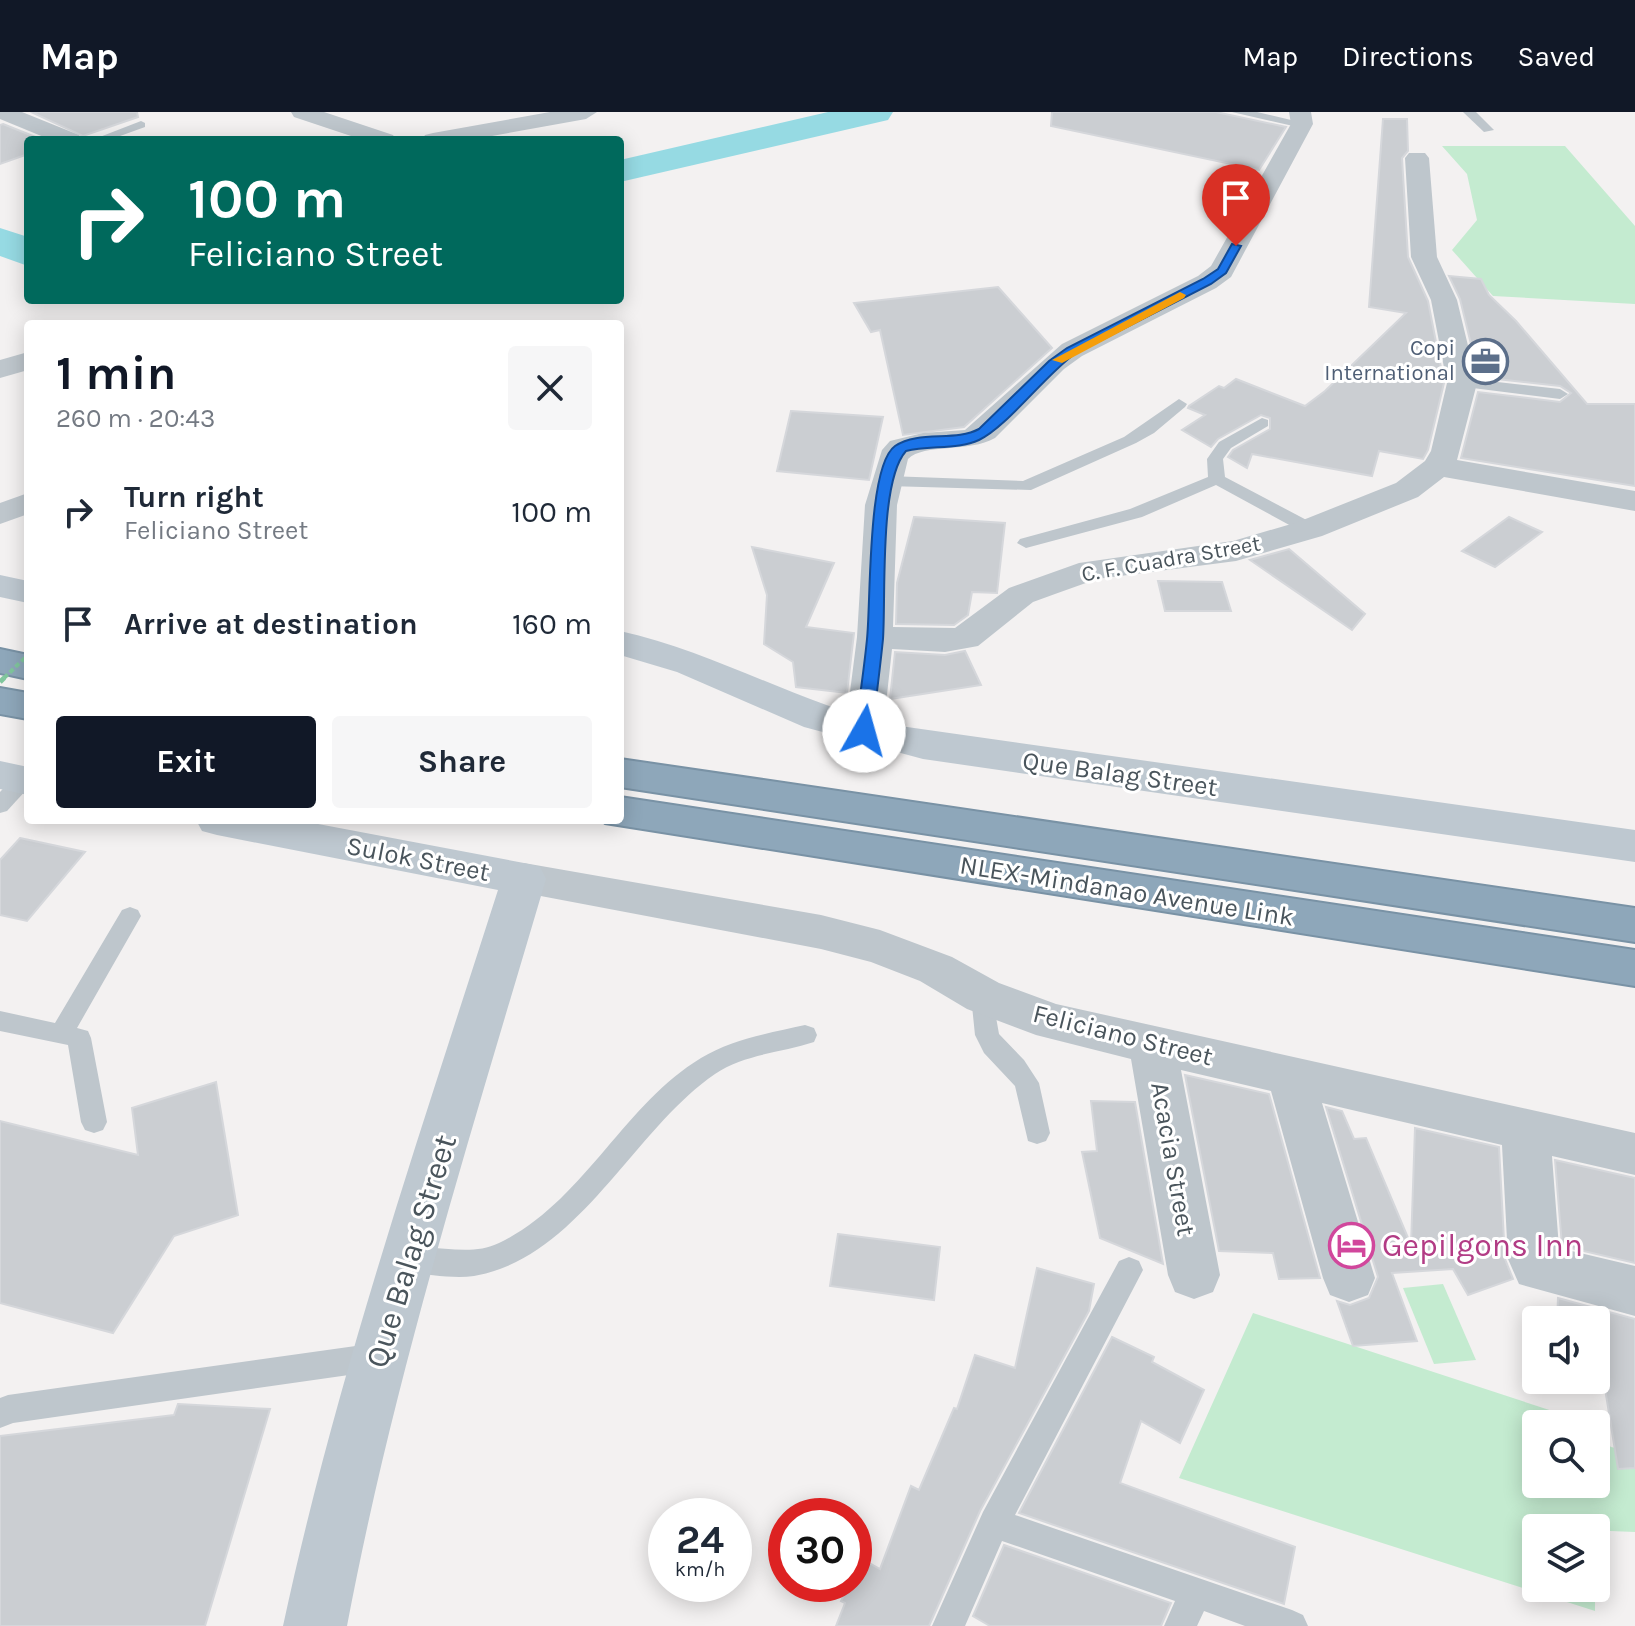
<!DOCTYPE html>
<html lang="en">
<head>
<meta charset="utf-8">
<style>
	:root { --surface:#fff; --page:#f6f6f7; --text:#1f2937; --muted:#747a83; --accent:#111827 }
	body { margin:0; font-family:Karla,sans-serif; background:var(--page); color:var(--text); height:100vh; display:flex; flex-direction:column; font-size:30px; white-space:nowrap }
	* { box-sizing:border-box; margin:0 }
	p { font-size:26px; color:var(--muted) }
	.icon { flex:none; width:44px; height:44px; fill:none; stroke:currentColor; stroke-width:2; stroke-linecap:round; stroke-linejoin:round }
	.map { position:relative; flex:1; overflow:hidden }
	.panel { position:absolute; left:24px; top:208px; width:600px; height:504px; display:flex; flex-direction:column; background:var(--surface); border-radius:8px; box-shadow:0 4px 20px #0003 }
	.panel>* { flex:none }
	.top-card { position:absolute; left:24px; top:24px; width:600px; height:168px; border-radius:8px; box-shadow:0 4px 20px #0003; background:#00695c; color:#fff; overflow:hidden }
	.fabs { position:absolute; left:1522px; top:1194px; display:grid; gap:16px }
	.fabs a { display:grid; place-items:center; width:88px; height:88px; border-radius:8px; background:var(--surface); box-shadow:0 4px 20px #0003; font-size:40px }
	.speed { position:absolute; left:648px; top:1386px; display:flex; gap:16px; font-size:40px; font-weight:700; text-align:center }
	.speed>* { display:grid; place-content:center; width:104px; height:104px; border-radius:50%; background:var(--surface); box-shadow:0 4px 20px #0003; line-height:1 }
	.speed small { font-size:20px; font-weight:400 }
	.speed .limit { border:12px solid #d22; background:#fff; color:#111 }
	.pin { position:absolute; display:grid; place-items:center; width:68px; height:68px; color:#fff; margin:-82px -34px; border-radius:50% 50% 50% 0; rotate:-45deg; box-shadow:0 0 8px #0007 }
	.pin .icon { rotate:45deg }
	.me { position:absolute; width:88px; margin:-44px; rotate:7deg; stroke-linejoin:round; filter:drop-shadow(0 0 6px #0008) }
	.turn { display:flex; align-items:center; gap:28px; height:168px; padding:0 32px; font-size:36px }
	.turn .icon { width:104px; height:104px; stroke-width:2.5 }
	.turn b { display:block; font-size:56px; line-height:68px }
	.round { display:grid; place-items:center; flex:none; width:84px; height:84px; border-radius:8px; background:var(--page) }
	.summary { display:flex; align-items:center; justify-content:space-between; height:136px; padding:0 32px }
	h1 { font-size:48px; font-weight:700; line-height:60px; color:var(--accent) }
	.cta { display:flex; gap:16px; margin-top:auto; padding:16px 32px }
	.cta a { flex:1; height:92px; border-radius:8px; background:var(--accent); color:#fff; font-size:32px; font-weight:700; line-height:92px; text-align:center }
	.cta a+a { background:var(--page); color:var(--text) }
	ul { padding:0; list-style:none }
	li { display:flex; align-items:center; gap:24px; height:112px; padding:0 32px }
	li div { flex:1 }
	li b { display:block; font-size:30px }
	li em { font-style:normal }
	header { display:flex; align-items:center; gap:48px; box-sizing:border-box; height:112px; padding:0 40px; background:var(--accent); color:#fff }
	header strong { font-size:38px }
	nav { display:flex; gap:44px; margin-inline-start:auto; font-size:28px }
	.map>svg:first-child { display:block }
</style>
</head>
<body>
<header>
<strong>Map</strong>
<nav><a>Map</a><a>Directions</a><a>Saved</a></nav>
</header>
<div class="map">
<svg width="1635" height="1514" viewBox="0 0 1635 1514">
	<rect width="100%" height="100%" fill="#f3f1f1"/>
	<g fill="#c4ebd0">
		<polygon points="1442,34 1565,34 1635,114 1635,192 1493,184 1452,138 1477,108 1467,62"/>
		<polygon points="1443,1172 1476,1248 1434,1252 1403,1176"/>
		<polygon points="1253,1201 1583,1309 1586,1312 1536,1312 1536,1372 1596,1372 1596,1322 1611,1335 1635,1340 1635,1420 1536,1416 1536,1476 1595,1476 1595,1499 1179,1366"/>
	</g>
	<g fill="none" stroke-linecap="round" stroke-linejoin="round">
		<g fill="#96dae3" fill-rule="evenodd">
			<polygon points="828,0 893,0 888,8 620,70 620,48"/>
			<polygon points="0,116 28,125 28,154 0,144"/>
		</g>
	</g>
	<g fill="#cbced2" stroke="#d5d7db" stroke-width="2">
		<polygon points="38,0 137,0 138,5 83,24 33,1"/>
		<polygon points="1052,0 1216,0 1286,15 1259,58 1051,14"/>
		<polygon points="1383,7 1407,7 1408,39 1402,46 1408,145 1428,189 1444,271 1428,338 1423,347 1379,339 1372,364 1252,342 1247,356 1228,345 1233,338 1270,317 1270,306 1261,303 1218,327 1211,335 1182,318 1205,303 1188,296 1189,294 1219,274 1224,276 1236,267 1305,294 1325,279 1406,201 1369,195"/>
		<polygon points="3,12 43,28 28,28 28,42 0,52 0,13"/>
		<polygon points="1449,164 1481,167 1489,183 1516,209 1587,292 1635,292 1635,374 1461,346 1478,280 1560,290 1571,281 1560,274 1479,265 1460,187"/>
		<polygon points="998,175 1052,236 964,315 903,323 880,218 871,220 854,191"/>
		<polygon points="791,299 883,305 869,368 777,359"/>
		<polygon points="914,405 1005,411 997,481 972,480 968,503 954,513 896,512 897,471"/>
		<polygon points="1509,405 1542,420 1495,455 1462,439"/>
		<polygon points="752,435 834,451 806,515 854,521 847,581 796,575 793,550 764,532 767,483"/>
		<polygon points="1289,437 1365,502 1352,518 1250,448"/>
		<polygon points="1158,469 1222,470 1231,499 1165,499"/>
		<polygon points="965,539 981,573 890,587 895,540 945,543"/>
		<polygon points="20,726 85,740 27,809 0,803 0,748"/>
		<polygon points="1185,963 1269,982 1320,1166 1279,1167 1273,1141 1219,1139"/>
		<polygon points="216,970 238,1103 174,1124 113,1221 0,1191 0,1009 138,1043 132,996"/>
		<polygon points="1091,989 1135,990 1163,1152 1100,1126 1082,1040 1097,1039"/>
		<polygon points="1326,995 1342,999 1354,1027 1366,1026 1411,1133 1415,1016 1499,1035 1505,1147 1513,1167 1468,1183 1453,1157 1392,1161 1417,1229 1353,1234 1337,1189 1350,1193 1369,1186 1378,1165"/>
		<polygon points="1555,1048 1635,1066 1635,1151 1562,1134"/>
		<polygon points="838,1122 940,1135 934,1188 830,1174"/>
		<polygon points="1037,1156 1094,1172 1089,1199 980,1399 929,1514 836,1514 845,1491 841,1489 850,1472 854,1472 854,1463 862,1447 880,1457 911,1374 919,1378 954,1296 957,1297 975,1243 1015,1256"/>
		<polygon points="1558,1186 1635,1207 1635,1356 1618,1357 1602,1258 1596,1256 1596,1208 1557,1208"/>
		<polygon points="1112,1225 1154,1245 1152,1250 1204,1278 1180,1331 1141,1309 1120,1371 1295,1435 1284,1492 1019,1401"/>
		<polygon points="178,1292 270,1297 205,1514 0,1514 0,1324 174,1303"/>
		<polygon points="1004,1433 1171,1491 1161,1514 990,1514 973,1504"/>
	</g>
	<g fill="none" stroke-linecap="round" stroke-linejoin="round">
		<defs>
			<g id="highway">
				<polygon points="0,537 28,543 28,567 0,561"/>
				<polygon points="0,576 28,581 28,607 0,602"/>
				<polygon points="620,647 1635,796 1635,830 620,675"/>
				<polygon points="620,685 1635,838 1635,874 605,711 603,708 620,708"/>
			</g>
		</defs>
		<use href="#highway" stroke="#7992a5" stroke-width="4"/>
		<g fill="#bec6cc" fill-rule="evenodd">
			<polygon points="1232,0 1257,0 1308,12 1302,16"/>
			<polygon points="1463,0 1476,0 1494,18 1484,20"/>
			<polygon points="141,9 145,11 145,15 109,28 92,28"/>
			<polygon points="1462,266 1560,277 1568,282 1560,287 1457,274 1457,268"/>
			<polygon points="1179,287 1187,292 1185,295 1154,321 1136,331 1031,378 888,374 880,369 888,364 1023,369 1124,325"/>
			<polygon points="1262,306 1268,308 1268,314 1231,336 1223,347 1225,365 1316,413 1319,417 1316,421 1304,421 1216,373 1142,405 1026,436 1017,431 1020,427 1130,397 1208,365 1207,347 1219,330"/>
			<polygon points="23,661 28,662 28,676 7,699 0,701 0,680 16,663"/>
			<polygon points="130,795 138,798 141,804 77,916 88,919 91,926 107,1010 103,1018 94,1021 85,1018 81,1010 68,933 0,919 0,899 55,911 122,798"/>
			<polygon points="983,875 991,877 999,922 1024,948 1039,971 1050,1021 1046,1029 1037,1032 1028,1029 1015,974 984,941 975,923 971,884 975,877"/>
			<path d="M805 913 814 916 817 923 814 930C781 941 744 942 715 962 633 1018 579 1146 474 1164 453 1167 429 1162 407 1161L397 1158 393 1149 397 1140C430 1128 466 1147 499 1131 583 1091 623 993 701 946 732 927 770 921 805 913Z"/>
			<polygon points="1129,1145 1139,1149 1143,1158 1015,1403 1292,1498 1303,1503 1308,1514 1245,1514 1204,1499 1197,1514 1164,1514 1175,1489 1002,1429 965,1514 932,1514 983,1400 1119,1149"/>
			<polygon points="377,1231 387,1235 391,1245 387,1255 377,1259 13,1311 0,1316 0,1286 8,1283"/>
		</g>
		<g fill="#bec6cc" fill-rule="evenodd">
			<polygon points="0,0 22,0 79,23 82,28 51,28 0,7"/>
			<polygon points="291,0 324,0 393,23 396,28 363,28 294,5"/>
			<polygon points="550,0 597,0 586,7 470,28 422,28 425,23 433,21"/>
			<path d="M1289 0H1311L1313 12 1231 165 1216 176 1082 244 1064 257 995 326C969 341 924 331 908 347L897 393 893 515 955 516 1009 476 1079 451 1233 429 1298 410 1396 371 1425 349 1431 339 1447 271 1431 188 1411 145 1405 46 1409 41H1425L1429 46 1437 145 1457 188 1477 271 1457 348 1635 379V399L1444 365 1418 385 1322 424 1236 449 1097 467 1055 482 1033 490 978 534 945 540 892 537 883 619 878 628 864 632 850 628 845 619 857 525 865 393 882 338 890 329 923 321 965 318 1062 232 1198 164 1211 154 1291 12Z"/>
			<polygon points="28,240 28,258 0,266 0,248"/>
			<polygon points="28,381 28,402 0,412 0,391"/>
			<polygon points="524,751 821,803 880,818 952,845 999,871 1056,892 1635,1021 1635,1063 1552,1044 1559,1136 1635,1154 1635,1204 1519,1172 1508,1147 1502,1033 1322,991 1375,1166 1368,1183 1349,1190 1330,1183 1323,1166 1271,979 1181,958 1220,1163 1213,1180 1194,1187 1175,1180 1168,1163 1131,947 1036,923 967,897 920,869 871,850 821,837 509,778 503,767 509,756"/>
		</g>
		<g fill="#bec8d0" fill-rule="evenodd">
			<polygon points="0,463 28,469 28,491 0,485"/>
			<path d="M620 519C715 540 798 591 893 613L1635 718V750L923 647 804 615 677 560 620 543Z"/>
			<polygon points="0,649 28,655 28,683 0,677"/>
			<path d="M196 708H297L524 751 540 755 546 767C473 1015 395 1260 347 1514H283C337 1263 420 1022 498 778L217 723 202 719Z"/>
		</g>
		<use href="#highway" fill="#8ea7ba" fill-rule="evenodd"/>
		<polyline stroke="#80c69d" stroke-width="4" stroke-dasharray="5 3" stroke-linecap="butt" points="4,566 28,543"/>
		<polyline stroke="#80c69d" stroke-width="5" stroke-dasharray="6 4" stroke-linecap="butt" points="0,570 6,564"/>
	</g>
	<path fill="#1a73e8" stroke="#114b97" stroke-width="2" d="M1232 132 1241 134 1226 161 1211 172 1076 241C1046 262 1007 315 979 328 958 338 929 333 906 339 879 369 886 483 883 527 880 557 876 588 872 619L870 623H858L856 619C859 588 864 558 867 527 871 490 867 354 895 334 919 318 955 330 979 317L1049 249 1067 236 1203 167 1218 157Z"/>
	<polygon fill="#f59e0b" points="1180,180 1186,183 1184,186 1062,251 1052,248"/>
	<defs>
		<symbol id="office-ring" viewBox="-11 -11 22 22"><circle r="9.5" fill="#fff" stroke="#5c6f8a" stroke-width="1.5"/><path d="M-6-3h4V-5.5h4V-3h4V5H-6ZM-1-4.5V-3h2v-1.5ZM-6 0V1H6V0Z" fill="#5c6f8a"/></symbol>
		<symbol id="hotel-ring" viewBox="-11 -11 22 22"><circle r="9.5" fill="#fff" stroke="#d1479c" stroke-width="1.5"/><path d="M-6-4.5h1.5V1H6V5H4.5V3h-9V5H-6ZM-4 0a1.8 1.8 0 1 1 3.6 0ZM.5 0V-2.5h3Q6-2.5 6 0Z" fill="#d1479c"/></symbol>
	</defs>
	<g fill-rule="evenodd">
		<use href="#office-ring" x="1460" y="224" width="51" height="51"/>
		<use href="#hotel-ring" x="1326" y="1108" width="51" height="51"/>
	</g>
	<g text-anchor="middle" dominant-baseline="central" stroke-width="6" stroke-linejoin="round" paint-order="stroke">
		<g font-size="22" fill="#4e5e75" stroke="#fff" text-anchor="end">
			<text x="1455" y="236">Copi<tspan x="1455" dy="25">International</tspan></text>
		</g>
		<g font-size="22" fill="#4a555c" stroke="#fff">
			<text transform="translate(1171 447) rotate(-10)">C. F. Cuadra Street</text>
		</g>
		<g font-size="26" fill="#4a555c" stroke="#fff">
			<text transform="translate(1120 662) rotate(8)">Que Balag Street</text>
			<text transform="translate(418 747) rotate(11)">Sulok Street</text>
			<text transform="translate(1127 779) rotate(9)">NLEX-Mindanao Avenue Link</text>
			<text transform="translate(1123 923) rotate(14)">Feliciano Street</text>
			<text transform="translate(1173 1047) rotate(80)">Acacia Street</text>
		</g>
		<g font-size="32" fill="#b23c85" stroke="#fff" text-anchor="start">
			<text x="1382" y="1133">Gepilgons Inn</text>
		</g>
		<g font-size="32" fill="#4a555c" stroke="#fff">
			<text transform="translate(411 1139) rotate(-73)">Que Balag Street</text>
		</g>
	</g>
</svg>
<div class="fabs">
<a><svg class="icon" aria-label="sound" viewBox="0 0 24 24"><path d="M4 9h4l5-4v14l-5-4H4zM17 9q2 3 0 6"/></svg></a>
<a><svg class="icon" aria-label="search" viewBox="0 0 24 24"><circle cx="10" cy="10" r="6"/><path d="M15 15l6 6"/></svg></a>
<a><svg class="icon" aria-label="layers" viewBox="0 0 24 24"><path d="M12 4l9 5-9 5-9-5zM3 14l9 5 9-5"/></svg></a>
</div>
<div class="speed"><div>24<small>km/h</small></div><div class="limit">30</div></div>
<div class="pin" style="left:1236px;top:134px;background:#d93025"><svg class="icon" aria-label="arrive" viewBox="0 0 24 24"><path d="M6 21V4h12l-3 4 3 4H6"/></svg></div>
<svg class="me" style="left:864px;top:619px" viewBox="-20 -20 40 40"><circle r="19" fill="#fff"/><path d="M0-13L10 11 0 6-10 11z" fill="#1a73e8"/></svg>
<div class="top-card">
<div class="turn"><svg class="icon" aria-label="right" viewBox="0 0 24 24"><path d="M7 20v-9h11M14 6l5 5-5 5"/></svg><div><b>100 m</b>Feliciano Street</div></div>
</div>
<section class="panel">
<div class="summary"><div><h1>1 min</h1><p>260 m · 20:43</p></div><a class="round"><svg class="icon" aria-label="close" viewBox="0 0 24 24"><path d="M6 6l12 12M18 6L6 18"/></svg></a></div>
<ul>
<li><svg class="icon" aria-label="right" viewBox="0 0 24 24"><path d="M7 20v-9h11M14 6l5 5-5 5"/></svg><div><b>Turn right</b><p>Feliciano Street</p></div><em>100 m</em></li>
<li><svg class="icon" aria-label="arrive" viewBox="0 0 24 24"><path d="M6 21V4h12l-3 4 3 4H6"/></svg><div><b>Arrive at destination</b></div><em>160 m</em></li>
</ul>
<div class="cta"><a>Exit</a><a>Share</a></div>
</section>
</div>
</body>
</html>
